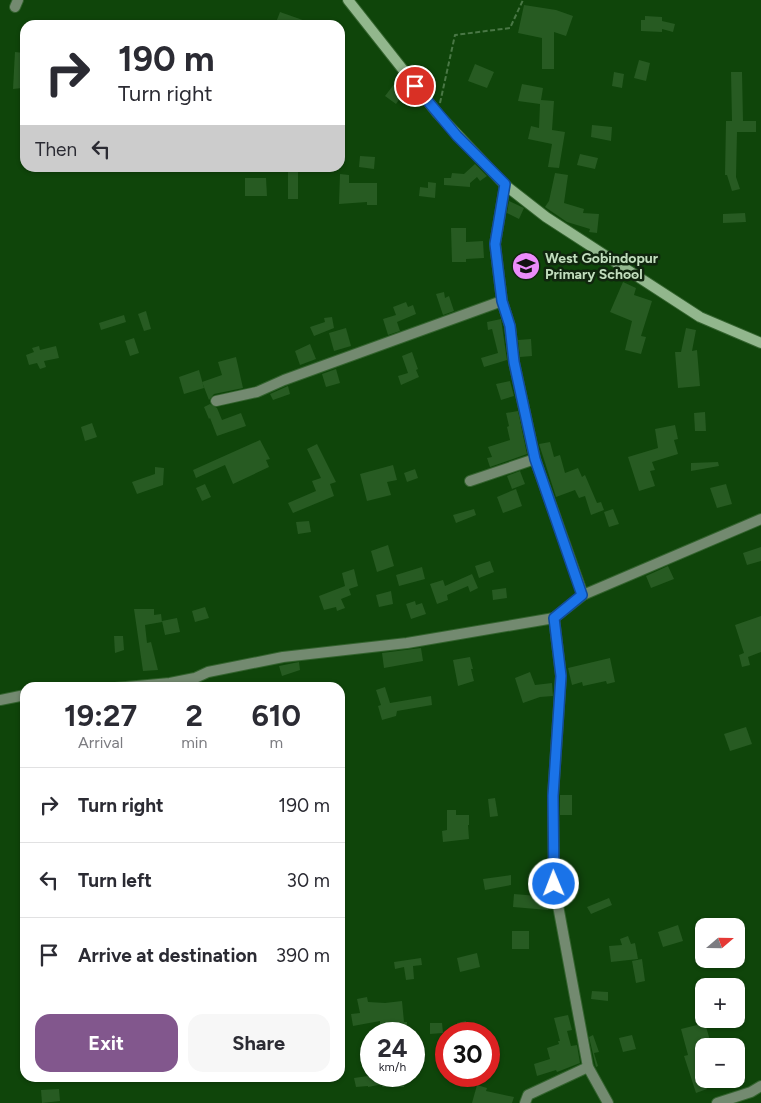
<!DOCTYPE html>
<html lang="en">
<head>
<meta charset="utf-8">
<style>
	:root { --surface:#fff; --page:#f7f7f7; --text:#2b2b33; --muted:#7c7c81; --line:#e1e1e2; --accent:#82578d }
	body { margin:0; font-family:Figtree,sans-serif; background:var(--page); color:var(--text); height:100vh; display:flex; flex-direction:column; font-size:19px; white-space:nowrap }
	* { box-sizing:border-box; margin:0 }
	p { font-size:16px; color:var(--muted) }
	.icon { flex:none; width:28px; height:28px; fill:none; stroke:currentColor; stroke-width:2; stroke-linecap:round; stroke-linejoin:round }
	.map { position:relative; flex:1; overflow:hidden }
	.side { position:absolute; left:20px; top:682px; width:325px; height:400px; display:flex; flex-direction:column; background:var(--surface); border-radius:15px; box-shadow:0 1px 4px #0004 }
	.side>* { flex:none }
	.top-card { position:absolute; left:20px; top:20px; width:325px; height:152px; border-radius:15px; box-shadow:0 1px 4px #0004; background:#fff; color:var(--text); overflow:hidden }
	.needle { width:32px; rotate:70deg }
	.tools { position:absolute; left:695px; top:918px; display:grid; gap:10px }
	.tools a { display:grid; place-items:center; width:50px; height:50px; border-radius:10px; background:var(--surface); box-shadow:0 1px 4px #0004; font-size:25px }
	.speed { position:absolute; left:360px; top:1022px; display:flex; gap:10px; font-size:25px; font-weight:700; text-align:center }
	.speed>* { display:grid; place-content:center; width:65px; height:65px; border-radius:50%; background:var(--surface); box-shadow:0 1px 4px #0004; line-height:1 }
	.speed small { font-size:12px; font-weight:400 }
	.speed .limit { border:8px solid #d22; background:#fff; color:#111 }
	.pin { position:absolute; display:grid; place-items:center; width:42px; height:42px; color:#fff; margin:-21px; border:2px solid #fff; border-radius:50%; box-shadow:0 1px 5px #0007 }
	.me { position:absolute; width:55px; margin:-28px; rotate:359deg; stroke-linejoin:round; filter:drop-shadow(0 0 4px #0008) }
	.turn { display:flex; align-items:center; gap:18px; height:105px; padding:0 15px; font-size:22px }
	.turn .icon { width:65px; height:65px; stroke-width:2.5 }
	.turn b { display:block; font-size:35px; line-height:42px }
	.then { display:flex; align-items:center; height:48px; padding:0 15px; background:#0003; gap:10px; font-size:19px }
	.eta { display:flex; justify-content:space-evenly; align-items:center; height:85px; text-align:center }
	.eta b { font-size:30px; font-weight:700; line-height:35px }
	.cta { display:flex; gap:10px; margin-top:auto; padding:10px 15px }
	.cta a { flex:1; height:58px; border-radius:15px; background:var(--accent); color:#fff; font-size:20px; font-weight:700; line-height:58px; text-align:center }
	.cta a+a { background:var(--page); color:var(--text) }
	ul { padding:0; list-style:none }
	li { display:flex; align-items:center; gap:15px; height:75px; padding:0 15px; border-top:1px solid var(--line) }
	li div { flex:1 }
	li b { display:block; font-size:19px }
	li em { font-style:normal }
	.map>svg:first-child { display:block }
</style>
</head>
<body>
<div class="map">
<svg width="761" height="1103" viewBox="0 0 761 1103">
	<rect width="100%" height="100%" fill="#0f450a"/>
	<g fill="#275b22">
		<polygon points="524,5 556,10 573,16 566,36 554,32 554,69 542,69 542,38 518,33"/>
		<polygon points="280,12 314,24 314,25 275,25"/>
		<polygon points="645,16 662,17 662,21 675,24 673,32 662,29 662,32 641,31 641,20 645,20"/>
		<polygon points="15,52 24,53 22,88 13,89"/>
		<polygon points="639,60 650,63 646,81 634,78"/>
		<polygon points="412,64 435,79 430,87 421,81 410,67"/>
		<polygon points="475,64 494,72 487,88 468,81"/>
		<polygon points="614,72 624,74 622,88 612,86"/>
		<polygon points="731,72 742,72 743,121 756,121 756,132 737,132 736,177 740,189 732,191 727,175 725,175 726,121 732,121"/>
		<polygon points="395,83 405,91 396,104 385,96"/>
		<polygon points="522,84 543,88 541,100 554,101 552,130 565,132 559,168 548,167 552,144 528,139 531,126 539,128 540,104 518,101"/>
		<polygon points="592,125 612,127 611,141 591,137"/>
		<polygon points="580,154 598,158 595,169 577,165"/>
		<polygon points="360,156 375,157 374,169 359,167"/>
		<polygon points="475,164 487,176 480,181 477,177 470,183 470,187 444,185 444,178 451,178 452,173 464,174"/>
		<rect x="288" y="168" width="10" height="31"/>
		<polygon points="555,173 568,175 564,203 584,209 583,213 599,214 597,233 589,232 590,229 567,222 545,207 549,201"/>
		<polygon points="340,174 349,175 349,183 377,183 377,205 367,205 367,202 339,204"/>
		<polygon points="245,178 266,178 267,196 245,196"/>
		<polygon points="428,182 436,183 435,198 419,196 420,187 428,188"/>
		<polygon points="509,201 524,208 519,219 507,213"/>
		<polygon points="745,213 746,222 723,223 723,214"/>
		<polygon points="451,228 466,228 466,242 483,241 484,258 466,259 466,262 452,262"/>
		<polygon points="623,282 636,288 634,295 652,301 641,336 646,337 641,354 625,350 632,321 610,312"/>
		<polygon points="444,292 445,298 449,296 454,311 443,315 436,294"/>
		<polygon points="406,302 408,307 413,305 416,314 397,322 400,331 388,335 383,319 396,315 393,307"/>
		<polygon points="146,311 151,329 144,331 138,314"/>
		<polygon points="124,315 126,322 101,330 99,323"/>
		<polygon points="332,317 334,328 314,336 310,327 325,322 324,318"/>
		<polygon points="501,319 507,360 484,367 481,358 498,353 492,329 488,330 487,322"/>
		<polygon points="346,328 351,346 334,351 329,333"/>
		<polygon points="686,328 696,330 692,351 697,350 700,386 678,388 675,352 681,352"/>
		<polygon points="134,338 139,353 130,356 125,341"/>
		<polygon points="531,339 532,356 520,357 518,340"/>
		<polygon points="310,344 316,359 300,365 295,351"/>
		<polygon points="39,346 40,350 56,346 59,358 44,361 46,367 40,369 37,363 29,365 26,355 34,352 32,348"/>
		<polygon points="412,352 418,369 416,370 419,377 401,385 398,376 408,373 402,356"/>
		<polygon points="236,357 243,388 214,394 209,400 202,382 222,375 218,362"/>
		<polygon points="336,369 340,383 326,387 322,374"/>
		<polygon points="199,370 204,388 184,394 179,377"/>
		<polygon points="510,381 514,396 501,400 496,384"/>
		<polygon points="288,386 290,394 273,400 270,394"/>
		<polygon points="210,404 217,408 222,420 241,413 246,426 217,436 210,418 209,419 204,407"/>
		<polygon points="518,411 527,454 490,467 487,458 492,457 488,447 510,440 507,427 509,426 506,413"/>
		<polygon points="705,412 706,431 695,431 694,413"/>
		<polygon points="92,423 97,437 85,441 81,427"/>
		<polygon points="675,425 678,439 674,440 678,454 652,462 655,470 650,471 655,486 639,491 628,457 658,448 655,429"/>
		<polygon points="260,440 270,459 266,460 269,467 233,484 225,465 196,478 193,470"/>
		<polygon points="550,442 554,457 560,455 565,473 578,468 582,477 585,475 597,503 601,502 604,510 591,515 585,496 579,498 575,490 556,497 539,444"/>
		<polygon points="317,444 336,482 330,484 334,496 293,513 288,503 316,491 312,481 321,478 307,449"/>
		<polygon points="718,462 719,466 691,471 691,463"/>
		<polygon points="393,465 397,480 387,482 391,495 367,501 360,474"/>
		<polygon points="155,467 164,468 163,485 137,494 132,482 155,474"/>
		<polygon points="415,469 418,478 407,482 404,473"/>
		<polygon points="520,471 525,484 512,489 507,476"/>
		<polygon points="205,484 211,497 202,501 196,488"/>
		<polygon points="726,484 732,504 717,508 710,488"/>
		<polygon points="516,489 522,506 503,513 497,497"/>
		<polygon points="474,509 476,515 456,523 453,515"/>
		<polygon points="613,509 619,524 609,527 604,512"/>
		<polygon points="309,521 311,532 298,534 296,522"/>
		<polygon points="388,545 394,566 377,572 371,551"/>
		<polygon points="761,547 761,561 747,565 743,553"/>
		<polygon points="490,561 494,572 479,578 475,566"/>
		<polygon points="668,566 674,579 651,588 646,576"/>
		<polygon points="422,567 425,579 399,586 396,575"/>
		<polygon points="354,569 358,586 349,589 351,595 341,599 345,608 337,611 336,607 324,610 319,596 345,586 342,573"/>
		<polygon points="472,574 478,588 470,592 468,586 447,595 448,600 437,604 430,584 443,580 445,586"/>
		<polygon points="506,588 507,598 493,600 492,590"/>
		<polygon points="391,591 393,604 379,607 376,595"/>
		<polygon points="415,601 416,605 422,603 426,614 411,619 406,604"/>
		<polygon points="205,607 209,618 195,622 192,611"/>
		<polygon points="134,609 154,609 154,615 161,614 162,622 145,625 147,643 151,642 158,670 143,671"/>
		<polygon points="761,616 761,652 748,657 750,665 742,667 739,655 744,653 735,625"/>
		<polygon points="177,618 180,632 165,635 162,621"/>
		<polygon points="114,636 123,636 124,650 115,653"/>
		<polygon points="421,648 423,661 384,668 382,653"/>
		<polygon points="470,657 473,669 471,669 474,681 458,686 453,660"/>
		<polygon points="610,658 615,682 607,684 606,681 583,686 582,682 572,685 568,668"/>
		<polygon points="299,662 300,670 282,676 279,666"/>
		<polygon points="530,672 535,685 552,683 553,696 540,697 523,703 515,678"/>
		<polygon points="385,687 390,703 431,696 432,705 397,711 396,716 382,720 378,706 381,705 376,690"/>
		<polygon points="746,727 752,744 730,751 724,734"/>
		<rect x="560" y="795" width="12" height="20"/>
		<polygon points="495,798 498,816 490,817 488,799"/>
		<polygon points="447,810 456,810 456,815 469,815 469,825 468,825 469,839 443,842 442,831 447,830"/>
		<polygon points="511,875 511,885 485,890 483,879"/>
		<polygon points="514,894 549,897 548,910 513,907"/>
		<polygon points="609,898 612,905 591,914 587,907"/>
		<polygon points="678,925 683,941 663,947 658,932"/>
		<rect x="512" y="931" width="17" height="18"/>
		<polygon points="628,936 631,944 635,943 638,959 611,962 609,946 622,945 620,939"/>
		<polygon points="477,953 480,967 460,972 457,958"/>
		<polygon points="421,958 422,965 413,966 414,979 406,980 404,967 395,969 394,962"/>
		<polygon points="642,959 645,981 636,983 632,961"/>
		<polygon points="592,991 608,992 608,1001 591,999"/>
		<polygon points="367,997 368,1002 385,1003 402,1001 404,1022 407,1022 407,1033 390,1033 390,1025 380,1025 380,1021 353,1026 351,1014 360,1013 357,999"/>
		<polygon points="568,1015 572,1030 567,1031 571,1046 577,1045 580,1063 557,1072 556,1070 537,1076 534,1064 550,1059 547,1048 559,1044 558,1041 560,1041 554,1018"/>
		<polygon points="466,1021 468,1034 459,1034 457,1023"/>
		<polygon points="430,1023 442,1023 443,1033 430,1034"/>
		<polygon points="705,1023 711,1044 701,1047 704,1054 704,1079 707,1089 696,1093 684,1056 688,1055 681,1029"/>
		<polygon points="593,1035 599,1052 594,1053 598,1066 596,1067 589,1037"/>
		<polygon points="632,1035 636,1049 623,1052 619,1038"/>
		<polygon points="368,1076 405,1076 404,1087 382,1087 383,1084 368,1087 368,1086 356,1087 354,1078"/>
		<polygon points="477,1085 487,1088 486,1091 514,1097 512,1103 472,1103"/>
		<polygon points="59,1089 60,1101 42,1103 41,1090"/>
	</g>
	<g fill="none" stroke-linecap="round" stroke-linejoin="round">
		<defs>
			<g id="street">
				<polyline points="15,7 18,0"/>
				<polyline points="505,185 495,244 502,301 510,326 514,362 535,459 583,595"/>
				<polyline points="216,401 257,392 284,380 502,301"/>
				<polyline points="470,481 535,459"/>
				<polyline points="554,618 561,676 553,796 554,884 588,1067 608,1103"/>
				<polyline points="115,688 170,683 195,678 208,672 283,657 407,643 554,618 583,595 761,519"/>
				<polyline points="0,700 25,695"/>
				<polyline points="525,1103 528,1095 588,1067"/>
				<polyline points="717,1103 751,1092 761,1086"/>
			</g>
			<polyline id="secondary" points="348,0 438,114 505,185 546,217 700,317 761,343"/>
		</defs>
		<use href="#street" stroke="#33632e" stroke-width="12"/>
		<use href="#secondary" stroke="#33632e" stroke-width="12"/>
		<polyline stroke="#497745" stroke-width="2" stroke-dasharray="5 2.5" stroke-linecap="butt" points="440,103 455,35 510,28 523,0"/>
		<use href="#street" stroke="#738a70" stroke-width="10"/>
		<use href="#secondary" stroke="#92b78d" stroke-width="10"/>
	</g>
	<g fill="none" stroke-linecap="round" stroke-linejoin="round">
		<defs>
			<polyline id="route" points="415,86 457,136 505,184 495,244 502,301 510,326 514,362 535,459 582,595 554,618 561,676 553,796 554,884"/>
		</defs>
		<use href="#route" stroke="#114b97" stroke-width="12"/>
		<use href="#route" stroke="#1a73e8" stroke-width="9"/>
	</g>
	<defs>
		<symbol id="school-disc" viewBox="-11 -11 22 22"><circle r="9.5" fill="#ec8cfb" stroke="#10260e"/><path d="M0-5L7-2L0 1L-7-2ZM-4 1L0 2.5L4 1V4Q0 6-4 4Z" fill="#111"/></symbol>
	</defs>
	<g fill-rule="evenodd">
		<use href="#school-disc" x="510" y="250" width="32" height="32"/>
	</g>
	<g text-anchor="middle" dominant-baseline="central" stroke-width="5" stroke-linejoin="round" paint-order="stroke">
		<g font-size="14" font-weight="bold" fill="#c1ddbd" stroke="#10260e" text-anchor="start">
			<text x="545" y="258">West Gobindopur<tspan x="545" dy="16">Primary School</tspan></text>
		</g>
	</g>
</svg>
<div class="tools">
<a><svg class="needle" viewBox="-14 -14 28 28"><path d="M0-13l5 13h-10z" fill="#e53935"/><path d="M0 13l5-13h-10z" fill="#7c7c81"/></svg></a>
<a>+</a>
<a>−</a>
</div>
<div class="speed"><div>24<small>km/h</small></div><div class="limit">30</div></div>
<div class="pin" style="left:415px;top:86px;background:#d93025"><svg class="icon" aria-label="arrive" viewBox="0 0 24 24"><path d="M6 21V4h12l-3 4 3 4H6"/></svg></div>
<svg class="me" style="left:554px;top:884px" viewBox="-20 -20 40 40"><circle r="17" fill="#1a73e8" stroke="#fff" stroke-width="3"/><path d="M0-11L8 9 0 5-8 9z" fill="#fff"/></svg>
<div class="top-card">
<div class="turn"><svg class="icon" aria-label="right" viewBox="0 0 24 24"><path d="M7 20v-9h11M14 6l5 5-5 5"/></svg><div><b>190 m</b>Turn right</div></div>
<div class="then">Then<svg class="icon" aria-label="left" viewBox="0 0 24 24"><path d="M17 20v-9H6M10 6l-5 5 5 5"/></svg></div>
</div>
<section class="side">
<div class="eta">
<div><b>19:27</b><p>Arrival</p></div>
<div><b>2</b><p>min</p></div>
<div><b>610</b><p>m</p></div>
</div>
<ul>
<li><svg class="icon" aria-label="right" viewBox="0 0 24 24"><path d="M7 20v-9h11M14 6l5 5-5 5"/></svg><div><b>Turn right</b></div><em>190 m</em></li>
<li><svg class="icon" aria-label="left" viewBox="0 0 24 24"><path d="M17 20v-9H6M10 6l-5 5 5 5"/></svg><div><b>Turn left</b></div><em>30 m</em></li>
<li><svg class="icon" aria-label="arrive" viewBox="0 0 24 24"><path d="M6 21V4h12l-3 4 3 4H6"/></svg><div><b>Arrive at destination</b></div><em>390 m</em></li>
</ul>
<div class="cta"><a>Exit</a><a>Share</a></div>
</section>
</div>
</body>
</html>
